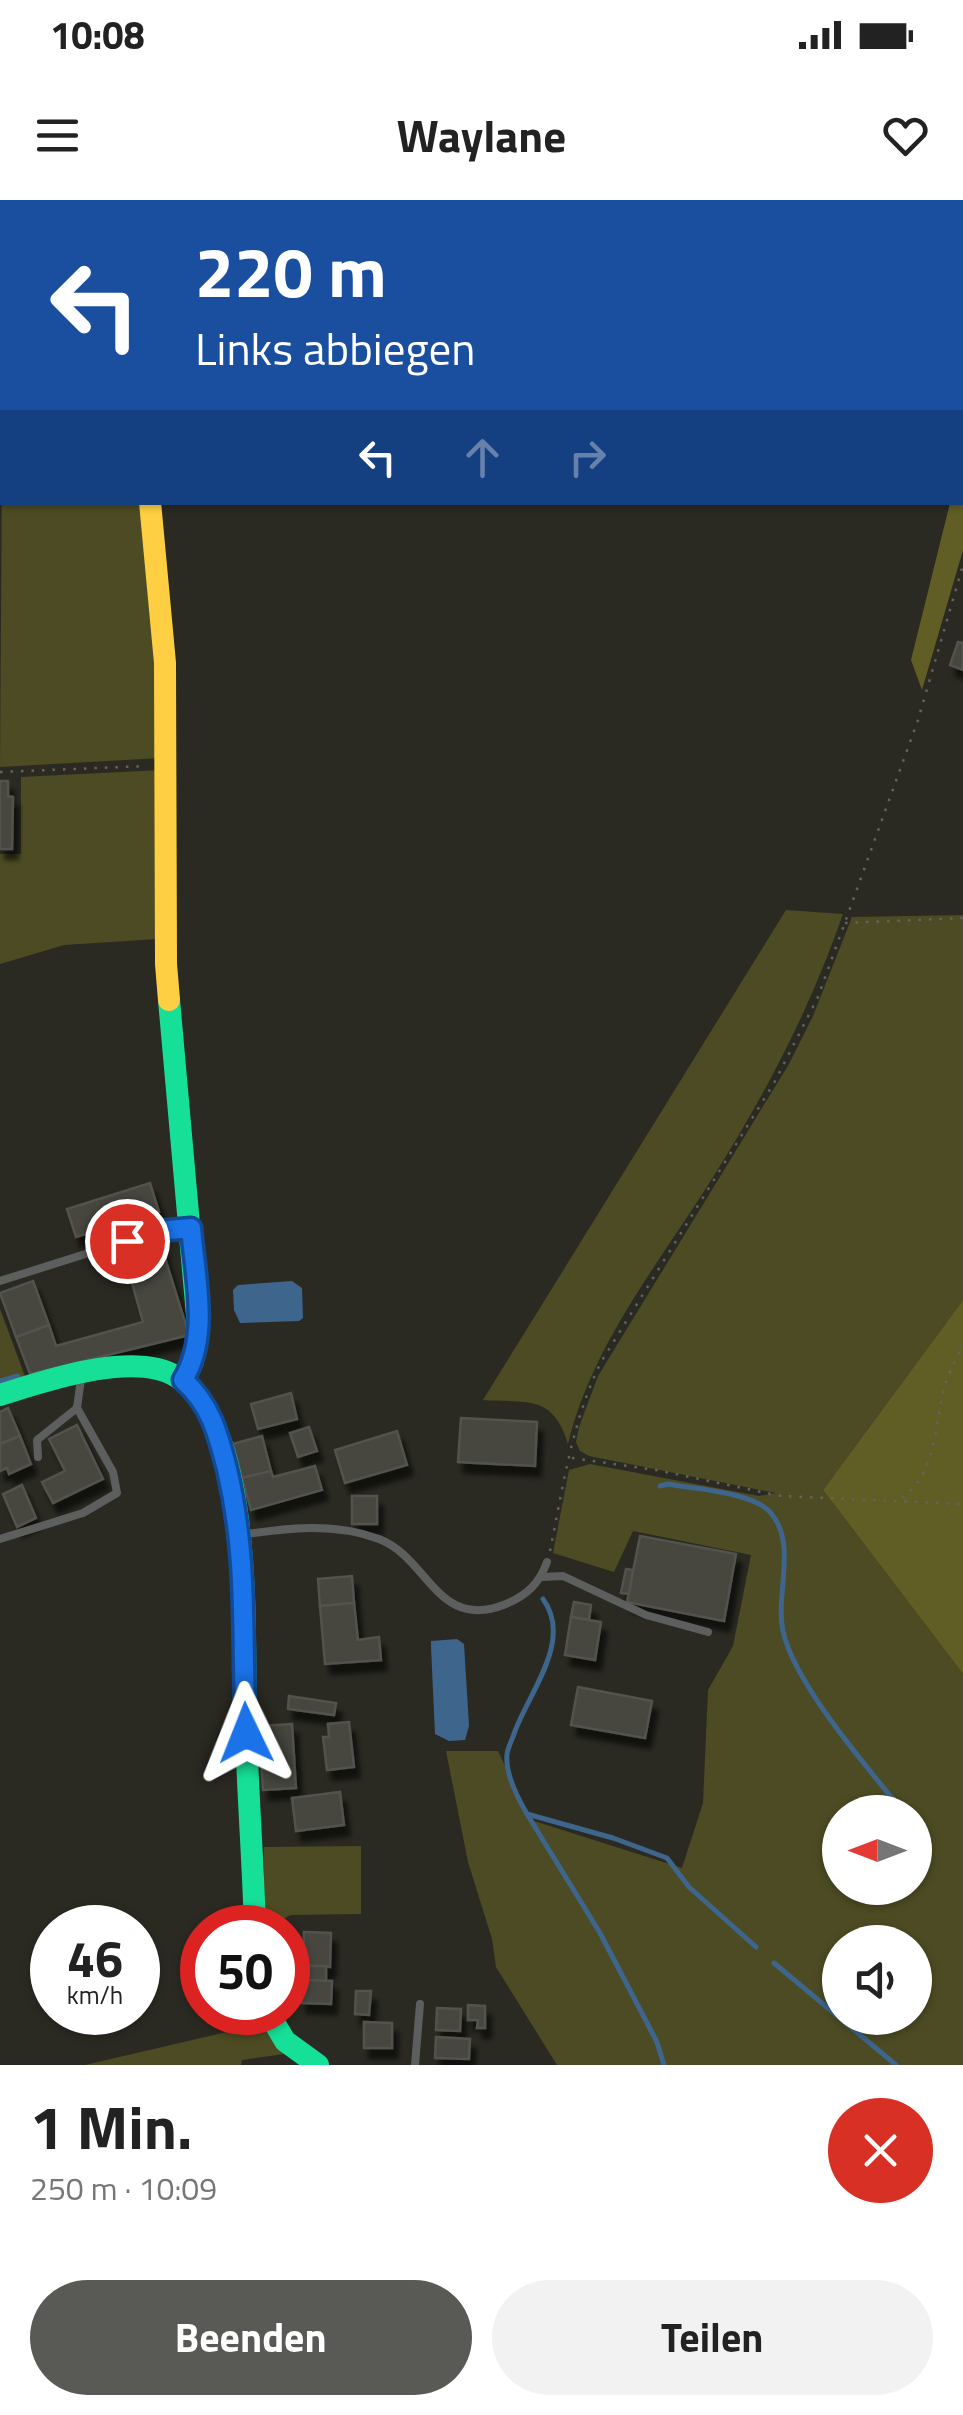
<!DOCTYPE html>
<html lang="de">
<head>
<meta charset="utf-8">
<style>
	:root { --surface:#fff; --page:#f2f2f2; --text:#222; --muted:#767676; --accent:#595955 }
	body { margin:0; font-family:"Titillium Web",sans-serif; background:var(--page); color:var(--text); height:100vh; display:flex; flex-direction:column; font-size:38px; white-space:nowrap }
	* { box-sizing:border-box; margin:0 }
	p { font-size:32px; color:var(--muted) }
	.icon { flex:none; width:55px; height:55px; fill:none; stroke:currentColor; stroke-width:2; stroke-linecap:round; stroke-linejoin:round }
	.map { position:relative; height:1865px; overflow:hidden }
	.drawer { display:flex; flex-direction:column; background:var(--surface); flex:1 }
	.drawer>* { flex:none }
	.guide { position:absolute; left:0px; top:0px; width:965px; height:305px; box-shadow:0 2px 8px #0004; background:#1a4fa0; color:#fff; overflow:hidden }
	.needle { width:65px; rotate:270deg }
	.buttons { position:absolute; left:822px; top:1595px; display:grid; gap:20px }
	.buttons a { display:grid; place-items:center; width:110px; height:110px; border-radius:50%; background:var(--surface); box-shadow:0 2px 8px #0004; font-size:50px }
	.speed { position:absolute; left:30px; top:1705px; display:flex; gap:20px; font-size:50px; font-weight:700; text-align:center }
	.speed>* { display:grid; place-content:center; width:130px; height:130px; border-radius:50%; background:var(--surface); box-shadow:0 2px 8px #0004; line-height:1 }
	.speed small { font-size:25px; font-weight:400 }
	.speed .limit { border:15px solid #d22; background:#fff; color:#111 }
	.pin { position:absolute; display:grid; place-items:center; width:85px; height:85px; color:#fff; margin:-42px; border:5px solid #fff; border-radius:50%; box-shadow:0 2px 10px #0007 }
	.me { position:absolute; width:110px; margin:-55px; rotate:358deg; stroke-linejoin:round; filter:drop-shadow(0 0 8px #0008) }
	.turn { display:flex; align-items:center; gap:35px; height:210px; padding:0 30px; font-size:45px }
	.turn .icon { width:130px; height:130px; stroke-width:2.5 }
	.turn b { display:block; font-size:70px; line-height:85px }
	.lanes { display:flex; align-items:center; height:95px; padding:0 30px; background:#0003; justify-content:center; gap:50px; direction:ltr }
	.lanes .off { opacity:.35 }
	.round { display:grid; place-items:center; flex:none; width:105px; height:105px; border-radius:52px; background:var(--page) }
	.overview { display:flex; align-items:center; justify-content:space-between; height:170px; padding:0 30px }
	h1 { font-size:60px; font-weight:700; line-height:75px }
	.action { display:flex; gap:20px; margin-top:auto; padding:20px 30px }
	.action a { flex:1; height:115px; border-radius:60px; background:var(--accent); color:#fff; font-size:40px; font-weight:700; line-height:115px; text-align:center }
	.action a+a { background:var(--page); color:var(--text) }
	.status { display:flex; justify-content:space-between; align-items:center; height:70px; padding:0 50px; background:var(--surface); direction:ltr }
	.status svg { height:28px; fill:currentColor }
	header { display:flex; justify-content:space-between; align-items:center; height:130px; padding:0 30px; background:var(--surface); font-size:45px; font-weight:700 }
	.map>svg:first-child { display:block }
</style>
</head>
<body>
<div class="status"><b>10:08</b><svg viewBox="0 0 49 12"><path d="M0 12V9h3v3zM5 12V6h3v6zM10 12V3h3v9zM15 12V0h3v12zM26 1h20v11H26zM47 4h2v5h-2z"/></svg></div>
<header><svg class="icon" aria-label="menu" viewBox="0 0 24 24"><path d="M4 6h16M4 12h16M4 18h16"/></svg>Waylane<svg class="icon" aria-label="heart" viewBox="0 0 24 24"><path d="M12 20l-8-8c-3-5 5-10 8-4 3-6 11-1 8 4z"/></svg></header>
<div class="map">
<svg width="963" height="1865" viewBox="0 0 963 1865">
	<defs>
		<filter id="shadow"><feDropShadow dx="5.5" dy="10" stdDeviation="2.5" flood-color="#0009"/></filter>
	</defs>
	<rect width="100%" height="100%" fill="#2a2a22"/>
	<g fill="#4c4b23" fill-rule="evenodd">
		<polygon points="0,0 145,0 2,2 0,260"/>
		<polygon points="157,0 864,0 865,2 157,2"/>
		<polygon points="2,267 2,302 142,303 161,558 0,567"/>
		<polygon points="161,570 158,739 64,745 0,764 0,654 21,654 21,577"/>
		<path d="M786 710 843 714C809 812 764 897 708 985 656 1067 591 1148 568 1244 553 1194 527 1203 483 1200Z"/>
		<path d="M963 715V1100L823 1290 963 1474V1865H557L496 1767 492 1739 468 1662 446 1551H498L531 1620 682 1668 703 1603 708 1490 733 1446 751 1355 633 1331 614 1372 553 1353 569 1270 590 1264 759 1296 776 1293 589 1256 580 1251 576 1242 579 1227 598 1176 789 864 813 816 852 717ZM840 1612H915V1688H840ZM840 1742H915V1818H840Z"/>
		<polygon points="0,1109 26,1179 0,1185"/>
		<polygon points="361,1646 361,1714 291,1715 277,1722 277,1727 264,1728 264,1647"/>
		<polygon points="261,1824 284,1854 242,1860 241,1865 85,1865"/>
	</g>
	<g fill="#605e25">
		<polygon points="963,3 963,350 922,490 911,460 950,303 962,302"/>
		<polygon points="963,1100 963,1474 823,1290"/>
	</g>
	<g fill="#3e658c">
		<polygon points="292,1081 302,1088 303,1118 299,1121 240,1123 234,1110 233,1090 238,1085"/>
		<polygon points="457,1439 464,1444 469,1526 465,1540 449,1541 435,1534 431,1447 431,1441"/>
	</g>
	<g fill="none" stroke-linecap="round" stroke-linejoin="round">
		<g stroke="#3e658c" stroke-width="5">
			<polyline points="869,0 871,2"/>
			<polyline points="962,175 963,176"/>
			<polyline points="0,1181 18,1176"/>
			<path d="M660 1286 668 1284C694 1289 752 1292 770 1312 798 1343 775 1394 783 1431 794 1483 866 1566 901 1609"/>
			<path d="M543 1399C573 1440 530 1491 515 1531 513 1538 508 1547 507 1554 505 1574 517 1597 527 1614L613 1638 667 1658 689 1687 756 1747"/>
			<polyline points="527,1614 600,1733 657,1842 664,1865"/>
			<polyline points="774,1763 896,1865"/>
		</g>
	</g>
	<g fill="#46463f" stroke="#53534d" stroke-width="2.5" filter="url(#shadow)">
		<polygon points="958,442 963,443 963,470 950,465"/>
		<polygon points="0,581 8,581 8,596 13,597 12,649 0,649"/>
		<polygon points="150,983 159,1012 76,1037 67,1009"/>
		<polygon points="162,1048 189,1135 30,1174 16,1137 49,1125 56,1146 143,1122 125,1058"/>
		<polygon points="33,1081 49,1125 16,1137 0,1093"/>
		<polygon points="291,1193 297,1219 258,1229 251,1204"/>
		<polygon points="8,1208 20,1236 0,1244 0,1212"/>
		<polygon points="461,1218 537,1222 535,1266 458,1262"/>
		<polygon points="77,1225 103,1279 53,1303 42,1282 65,1271 49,1239"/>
		<polygon points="309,1227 317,1251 298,1257 290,1233"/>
		<polygon points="397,1231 407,1265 345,1283 335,1250"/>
		<polygon points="20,1236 31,1264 9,1274 7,1268 0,1271 0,1244"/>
		<polygon points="262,1236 271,1271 242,1278 233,1244"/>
		<polygon points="315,1266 322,1290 251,1310 242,1278 271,1271 273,1277"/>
		<polygon points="22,1285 36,1318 17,1327 3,1294"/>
		<rect x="352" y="1296" width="25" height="28"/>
		<polygon points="640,1336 736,1354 724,1421 627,1402"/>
		<polygon points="626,1369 633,1370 629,1394 621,1393"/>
		<polygon points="352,1376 354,1403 320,1406 318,1379"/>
		<polygon points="574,1402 591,1405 589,1420 571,1417"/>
		<polygon points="354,1403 358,1440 379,1437 381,1460 325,1464 320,1406"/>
		<polygon points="571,1417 601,1422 595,1460 565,1455"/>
		<polygon points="578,1487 652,1501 645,1538 571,1525"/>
		<polygon points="289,1496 336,1503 334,1515 288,1509"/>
		<polygon points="349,1522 354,1567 327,1570 323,1537 329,1537 328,1524"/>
		<polygon points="292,1524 296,1588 263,1590 259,1526"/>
		<polygon points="340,1592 344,1625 296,1631 292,1598"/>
		<polygon points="304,1732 331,1733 330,1767 303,1765"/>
		<polygon points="308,1766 326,1766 326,1781 308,1780"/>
		<polygon points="302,1780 332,1781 331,1804 301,1803"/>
		<polygon points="356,1791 371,1791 369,1815 355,1814"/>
		<polygon points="468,1805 485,1806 485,1828 477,1828 478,1820 468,1820"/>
		<polygon points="437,1808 461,1809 460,1831 436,1830"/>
		<polygon points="364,1822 392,1823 392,1848 364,1848"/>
		<polygon points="436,1837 470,1839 469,1859 435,1858"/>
	</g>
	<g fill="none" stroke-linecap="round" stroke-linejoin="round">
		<g stroke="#626462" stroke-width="2.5" stroke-dasharray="2.5 8" stroke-linecap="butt">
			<polyline points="0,264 2,264"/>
			<polyline points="0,572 146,566"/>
			<polyline points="845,723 963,718"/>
			<polyline points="572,1258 656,1270 781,1296 963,1304"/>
			<path d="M902 1298C937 1273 934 1228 944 1189 948 1173 957 1158 963 1144"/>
			<path d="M550 1351C563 1287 572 1221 601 1162L774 883 818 797 918 520 963 365"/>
		</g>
		<g stroke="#5d5f5e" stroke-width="8">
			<polyline points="0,1081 158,1031 187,1028"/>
			<polyline points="38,1257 37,1240 77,1208 81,1179"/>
			<path d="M241 1335C286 1328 334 1322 379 1339 429 1358 437 1432 506 1404 527 1395 539 1384 547 1362"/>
			<polyline points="0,1339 83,1313 117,1293 113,1272 77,1208"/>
			<polyline points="542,1377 563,1376 646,1415 708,1432"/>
			<polyline points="415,1865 420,1804"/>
		</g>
		<polyline stroke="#5d5f5e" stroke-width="15" points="150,2 150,0"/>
		<g stroke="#16e098" stroke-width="22">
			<polyline points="169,800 198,1126 193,1162 183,1180"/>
			<path d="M0 1195C45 1181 134 1150 177 1177 257 1228 243 1446 246 1531 248 1597 253 1662 255 1728"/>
			<polyline points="268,1812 285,1841 318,1865"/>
		</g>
		<polyline stroke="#ffcf43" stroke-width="22" points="150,302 165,463 166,764 169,800"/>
	</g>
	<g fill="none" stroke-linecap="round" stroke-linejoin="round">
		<defs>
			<path id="route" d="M127 1041 158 1031 191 1028C195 1077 210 1136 183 1180 211 1205 218 1234 227 1269 249 1363 241 1439 246 1533"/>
		</defs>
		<use href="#route" stroke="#114b97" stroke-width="25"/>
		<use href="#route" stroke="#1a73e8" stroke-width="18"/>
	</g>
</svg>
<div class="buttons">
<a><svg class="needle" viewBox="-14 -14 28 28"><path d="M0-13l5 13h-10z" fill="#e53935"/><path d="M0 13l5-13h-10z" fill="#767676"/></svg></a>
<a><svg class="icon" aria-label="sound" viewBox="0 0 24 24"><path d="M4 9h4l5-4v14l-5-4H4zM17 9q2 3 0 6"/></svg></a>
</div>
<div class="speed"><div>46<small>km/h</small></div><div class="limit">50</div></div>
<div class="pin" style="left:127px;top:1041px;background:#d93025"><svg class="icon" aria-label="arrive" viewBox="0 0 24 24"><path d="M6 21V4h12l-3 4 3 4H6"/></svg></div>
<svg class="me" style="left:246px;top:1533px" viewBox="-20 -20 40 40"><path d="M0-17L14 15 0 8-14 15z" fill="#1a73e8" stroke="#fff" stroke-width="4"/></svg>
<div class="guide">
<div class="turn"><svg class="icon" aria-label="left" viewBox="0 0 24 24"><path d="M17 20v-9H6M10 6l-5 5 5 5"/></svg><div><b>220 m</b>Links abbiegen</div></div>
<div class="lanes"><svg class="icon" aria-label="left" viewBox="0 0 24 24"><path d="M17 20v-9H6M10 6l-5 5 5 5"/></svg><svg class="icon off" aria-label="ahead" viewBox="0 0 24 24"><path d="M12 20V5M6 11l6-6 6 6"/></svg><svg class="icon off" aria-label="right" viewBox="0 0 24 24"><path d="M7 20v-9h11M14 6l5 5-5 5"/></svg></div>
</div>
</div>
<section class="drawer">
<div class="overview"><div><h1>1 Min.</h1><p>250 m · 10:09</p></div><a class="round" style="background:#d93025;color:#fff"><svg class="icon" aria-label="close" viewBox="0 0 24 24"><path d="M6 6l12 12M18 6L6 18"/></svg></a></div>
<div class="action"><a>Beenden</a><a>Teilen</a></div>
</section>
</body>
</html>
